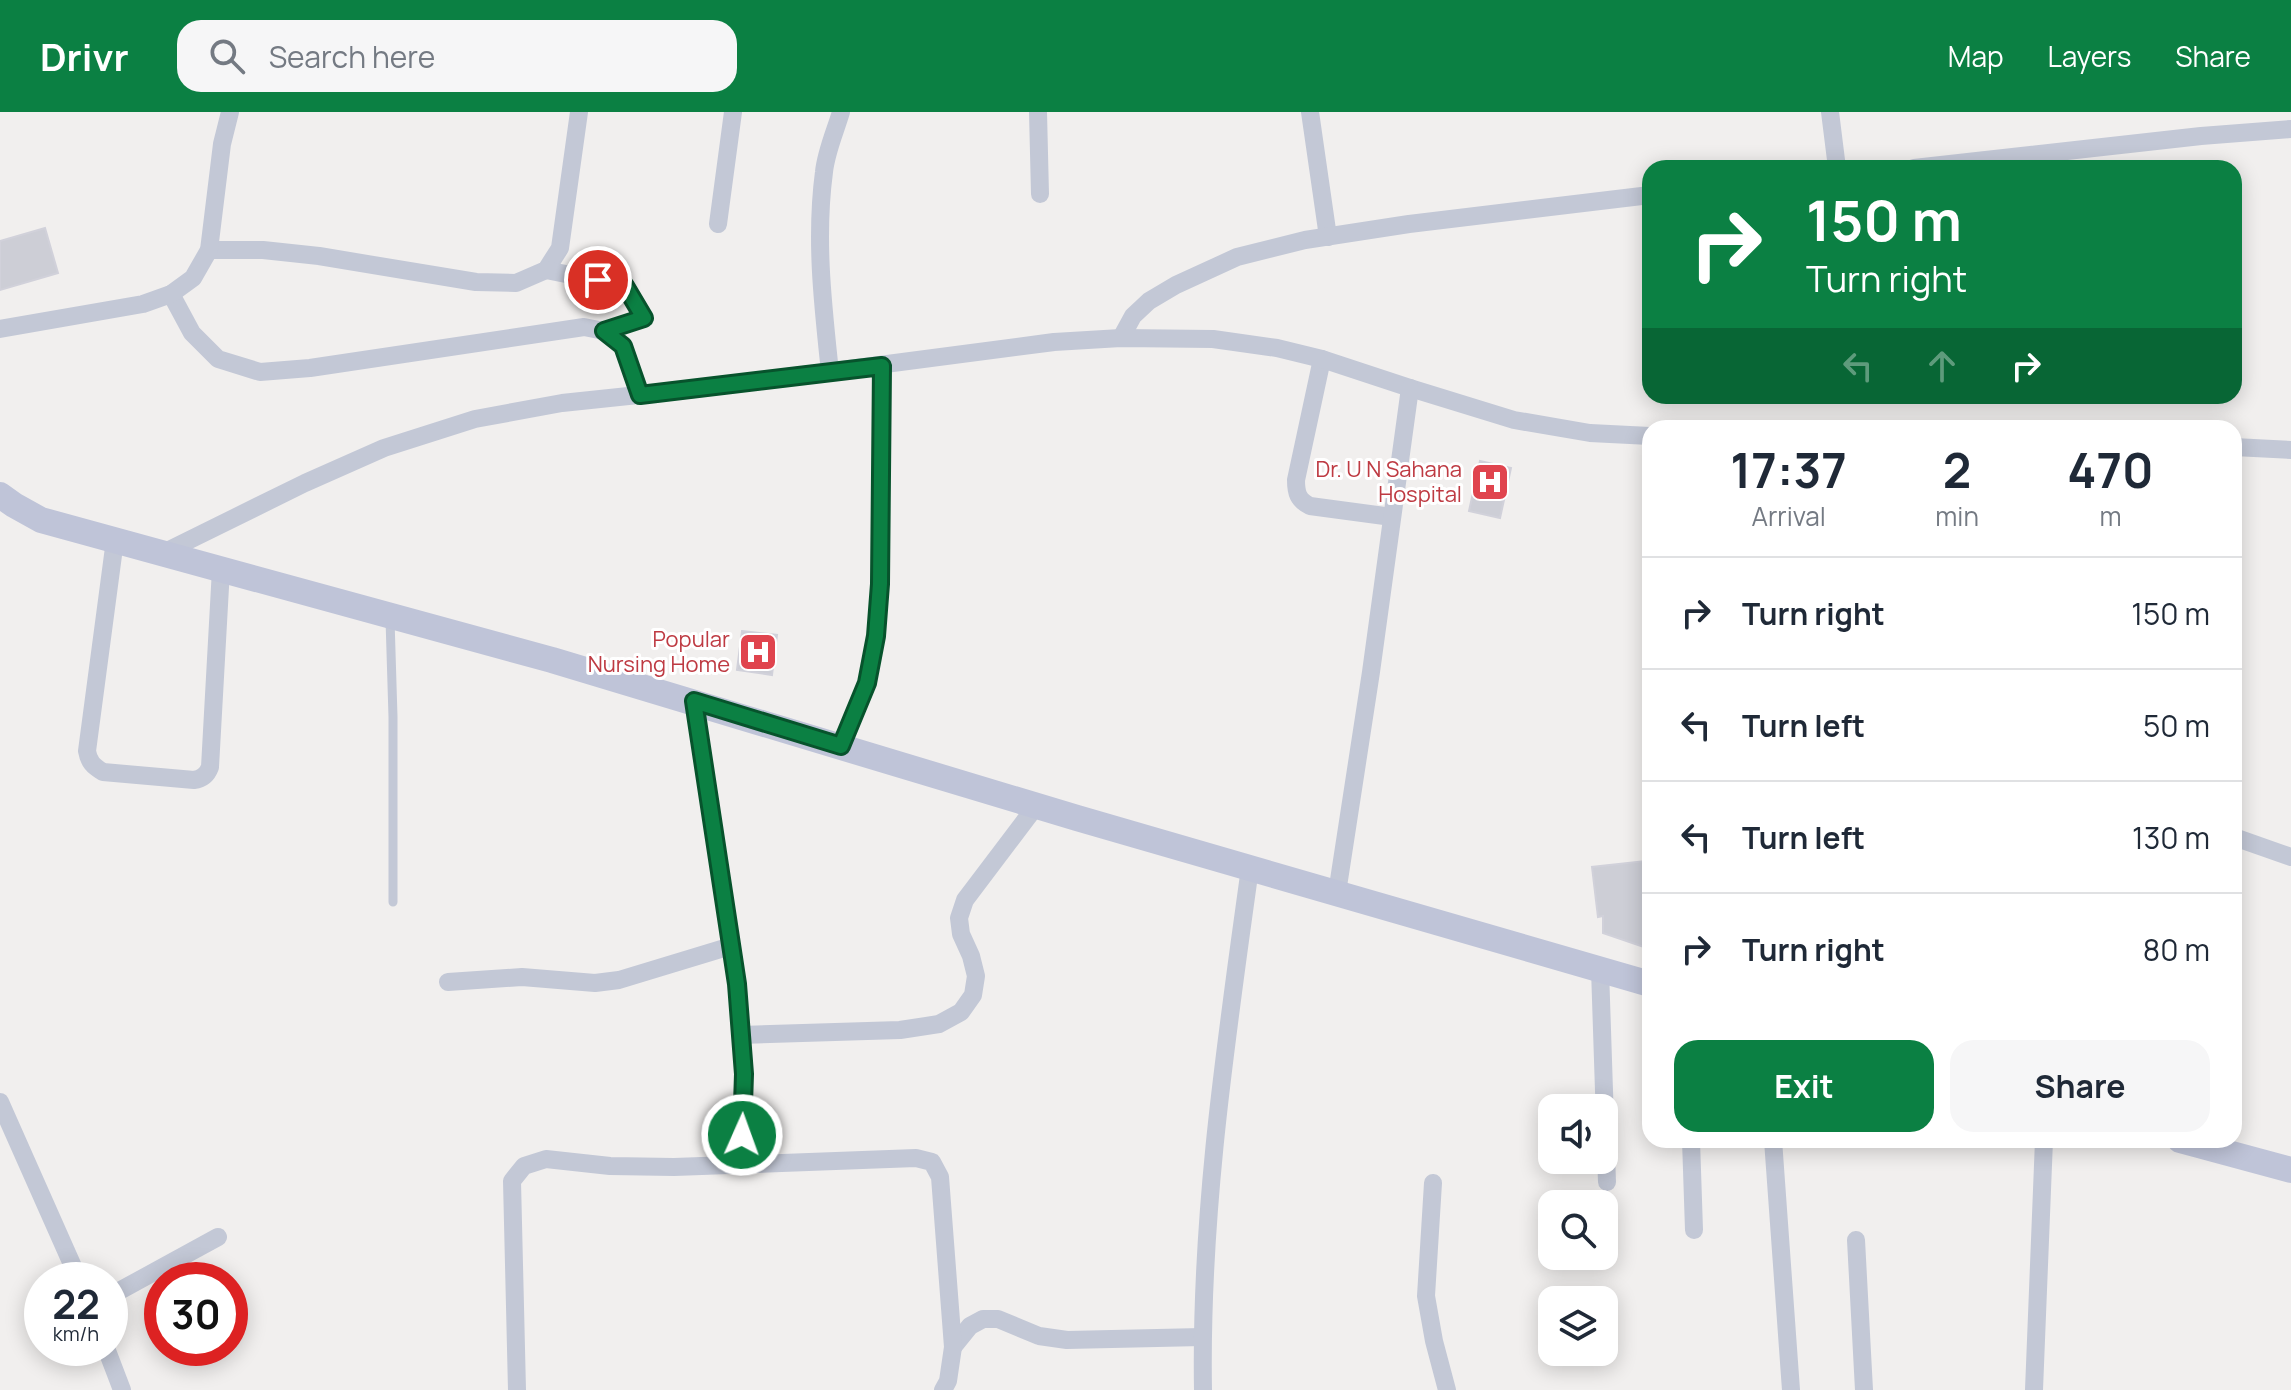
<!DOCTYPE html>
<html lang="en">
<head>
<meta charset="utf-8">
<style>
	:root { --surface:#fff; --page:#f6f6f7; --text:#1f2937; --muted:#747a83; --line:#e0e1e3; --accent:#0b8043 }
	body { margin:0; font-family:Manrope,sans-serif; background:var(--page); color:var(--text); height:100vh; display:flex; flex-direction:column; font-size:30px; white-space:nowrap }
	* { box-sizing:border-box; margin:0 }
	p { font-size:26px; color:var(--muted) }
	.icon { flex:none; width:44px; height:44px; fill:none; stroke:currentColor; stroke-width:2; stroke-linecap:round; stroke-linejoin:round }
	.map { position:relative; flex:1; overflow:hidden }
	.details { position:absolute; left:1642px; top:308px; width:600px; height:728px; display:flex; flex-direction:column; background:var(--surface); border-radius:24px; box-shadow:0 4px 20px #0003 }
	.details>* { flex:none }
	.hud { position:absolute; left:1642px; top:48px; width:600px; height:244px; border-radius:24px; box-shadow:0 4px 20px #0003; background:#0b8043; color:#fff; overflow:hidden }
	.fabs { position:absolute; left:1538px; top:982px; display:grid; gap:16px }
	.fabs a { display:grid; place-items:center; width:80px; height:80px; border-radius:16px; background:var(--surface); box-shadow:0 4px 20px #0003; font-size:40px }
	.speed { position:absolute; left:24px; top:1150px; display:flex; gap:16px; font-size:40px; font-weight:700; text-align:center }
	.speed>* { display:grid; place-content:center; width:104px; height:104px; border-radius:50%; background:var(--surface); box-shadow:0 4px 20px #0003; line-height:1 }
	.speed small { font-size:20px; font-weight:400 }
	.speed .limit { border:12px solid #d22; background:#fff; color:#111 }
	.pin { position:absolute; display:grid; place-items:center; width:68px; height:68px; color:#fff; margin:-34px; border:4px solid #fff; border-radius:50%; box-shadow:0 2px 8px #0007 }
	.me { position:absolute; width:88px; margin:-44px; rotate:2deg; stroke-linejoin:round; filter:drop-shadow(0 0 6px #0008) }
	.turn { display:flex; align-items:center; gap:28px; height:168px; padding:0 32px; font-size:36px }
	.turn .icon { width:104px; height:104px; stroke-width:2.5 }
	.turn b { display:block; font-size:56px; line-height:68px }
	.lanes { display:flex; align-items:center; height:76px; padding:0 32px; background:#0003; justify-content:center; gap:40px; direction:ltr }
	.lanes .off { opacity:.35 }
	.eta { display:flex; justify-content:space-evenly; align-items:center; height:136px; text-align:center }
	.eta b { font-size:48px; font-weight:700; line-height:56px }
	.primary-button { display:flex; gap:16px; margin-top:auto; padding:16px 32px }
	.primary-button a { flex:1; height:92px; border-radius:24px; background:var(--accent); color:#fff; font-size:32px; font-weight:700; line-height:92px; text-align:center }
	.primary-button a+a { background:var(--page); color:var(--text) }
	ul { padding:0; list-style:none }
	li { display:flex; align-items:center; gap:24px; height:112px; padding:0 32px; border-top:2px solid var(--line) }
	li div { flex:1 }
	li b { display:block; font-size:30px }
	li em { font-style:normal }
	header { display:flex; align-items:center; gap:48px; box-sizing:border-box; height:112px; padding:0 40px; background:var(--accent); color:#fff }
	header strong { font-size:38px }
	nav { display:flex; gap:44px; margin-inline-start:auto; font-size:28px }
	.search { width:560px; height:72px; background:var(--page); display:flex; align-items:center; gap:20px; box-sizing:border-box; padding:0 28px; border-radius:24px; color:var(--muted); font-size:30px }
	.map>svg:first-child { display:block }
</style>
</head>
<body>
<header>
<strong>Drivr</strong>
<div class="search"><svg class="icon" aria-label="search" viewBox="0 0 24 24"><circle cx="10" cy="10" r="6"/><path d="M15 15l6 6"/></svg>Search here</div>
<nav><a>Map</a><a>Layers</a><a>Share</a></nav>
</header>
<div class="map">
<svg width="2291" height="1278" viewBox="0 0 2291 1278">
	<rect width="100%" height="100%" fill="#f1efee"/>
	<g fill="#cdced6" stroke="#d1d1da" stroke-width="2">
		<polygon points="45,116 58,161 0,178 0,129"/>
		<polygon points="1480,349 1511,356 1500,406 1469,399"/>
		<polygon points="742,519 777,523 772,563 737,558"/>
		<polygon points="1645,749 1644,802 1650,801 1650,837 1603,821 1603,804 1598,805 1592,755"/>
	</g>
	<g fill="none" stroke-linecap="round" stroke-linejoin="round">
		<polyline stroke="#c3c8d6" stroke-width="9" points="390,507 393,605 393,790"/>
		<g stroke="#c3c8d6" stroke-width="18">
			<polyline points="1038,0 1040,82"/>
			<polyline points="1310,0 1328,125"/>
			<polyline points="1830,0 1837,56"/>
			<polyline points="1914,56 2201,24 2291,17"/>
			<polyline points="718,112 733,0"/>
			<polyline points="209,138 263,138 319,144 476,170 516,171 546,158 560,136 579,0"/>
			<polyline points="546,158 625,174 644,206 604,219"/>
			<polyline points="171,182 192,221 218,247 260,260 310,256 584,215 604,219 623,234 640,283"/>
			<polyline points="0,217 143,192 171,182 193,166 209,138 222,32 230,0"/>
			<polyline points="1121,226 1133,204 1149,189 1176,173 1237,145 1305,128 1409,112 1650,83"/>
			<path d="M1322 247 1296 368C1296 381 1298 388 1310 394L1392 405"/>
			<path d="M830 260C823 194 815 127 824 60 826 40 835 20 841 0"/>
			<polyline points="2234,335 2291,338"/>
			<path d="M115 428 87 639C89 650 93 654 103 660L194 668C202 667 207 663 210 655L221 457"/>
			<polyline points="163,441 305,371 384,336 475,307 562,291 695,277 1054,230 1121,226 1213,227 1277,236 1322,247 1410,276 1514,308 1590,321 1650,324"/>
			<polyline points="694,589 737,872 744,962 741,1053"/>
			<polyline points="841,634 867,571 876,524 880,472 882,254"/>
			<polyline points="2234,725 2291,745"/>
			<polyline points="1337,781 1371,560 1410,276"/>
			<polyline points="1600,857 1607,1070"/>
			<polyline points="448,870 522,865 595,871 619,868 731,834"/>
			<polyline points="741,923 900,918 939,912 961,900 973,883 976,864 971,844 961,822 959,806 965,788 1036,694"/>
			<polyline points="0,990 79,1168"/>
			<polyline points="1691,1028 1694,1118"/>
			<polyline points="1773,1028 1791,1278"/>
			<polyline points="1433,1071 1426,1184 1434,1229 1447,1278"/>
			<polyline points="1856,1128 1864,1278"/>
			<polyline points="110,1184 218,1125"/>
			<polyline points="953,1235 970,1214 983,1207 998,1207 1039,1224 1067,1228 1202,1225"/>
			<polyline points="106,1236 122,1278"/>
			<polyline points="517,1278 512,1069 524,1054 546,1047 610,1054 674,1055 916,1046 932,1050 940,1065 953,1235 948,1269 943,1278"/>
			<path d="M1203 1278C1200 1102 1226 930 1250 756"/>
			<polyline points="2034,1278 2044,1028"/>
		</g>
		<g stroke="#bfc4d8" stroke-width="26">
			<polyline points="0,383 14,393 41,408 552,548 1077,706 1650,872"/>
			<polyline points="2180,1028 2291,1058"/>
		</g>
	</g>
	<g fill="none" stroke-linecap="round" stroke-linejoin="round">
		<defs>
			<polyline id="route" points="598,168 625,174 644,206 604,219 623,234 640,283 882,254 880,472 876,524 867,571 841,634 694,589 737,872 744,962 742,1023"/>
		</defs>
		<use href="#route" stroke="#07532c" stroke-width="20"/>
		<use href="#route" stroke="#0b8043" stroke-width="14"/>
	</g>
	<defs>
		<symbol id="hospital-square" viewBox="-11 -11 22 22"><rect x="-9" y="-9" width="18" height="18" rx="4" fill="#e0444e" stroke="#fff"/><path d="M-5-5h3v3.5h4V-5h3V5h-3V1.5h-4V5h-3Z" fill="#fff"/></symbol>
	</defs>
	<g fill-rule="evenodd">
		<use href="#hospital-square" x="1468" y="348" width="44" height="44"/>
		<use href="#hospital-square" x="736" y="518" width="44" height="44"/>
	</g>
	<g text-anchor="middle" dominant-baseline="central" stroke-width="6" stroke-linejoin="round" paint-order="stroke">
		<g font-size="22" fill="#be3a42" stroke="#fff" text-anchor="end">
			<text x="1462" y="357">Dr. U N Sahana<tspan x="1462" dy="25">Hospital</tspan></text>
			<text x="730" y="527">Popular<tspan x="730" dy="25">Nursing Home</tspan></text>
		</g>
	</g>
</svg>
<div class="fabs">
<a><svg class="icon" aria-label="sound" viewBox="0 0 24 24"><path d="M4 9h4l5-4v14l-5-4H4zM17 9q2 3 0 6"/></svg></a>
<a><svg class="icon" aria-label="search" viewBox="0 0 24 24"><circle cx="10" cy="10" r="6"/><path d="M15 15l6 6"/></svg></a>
<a><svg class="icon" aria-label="layers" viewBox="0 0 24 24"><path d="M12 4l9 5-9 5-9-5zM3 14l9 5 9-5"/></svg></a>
</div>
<div class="speed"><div>22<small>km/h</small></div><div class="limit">30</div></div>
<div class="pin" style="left:598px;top:168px;background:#d93025"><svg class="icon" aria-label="arrive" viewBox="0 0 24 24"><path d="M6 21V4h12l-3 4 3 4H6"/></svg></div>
<svg class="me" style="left:742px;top:1023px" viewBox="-20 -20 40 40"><circle r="17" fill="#0b8043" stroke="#fff" stroke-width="3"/><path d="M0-11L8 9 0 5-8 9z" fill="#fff"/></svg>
<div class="hud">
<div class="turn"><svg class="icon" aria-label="right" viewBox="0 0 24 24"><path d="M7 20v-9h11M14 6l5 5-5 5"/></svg><div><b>150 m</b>Turn right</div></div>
<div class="lanes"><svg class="icon off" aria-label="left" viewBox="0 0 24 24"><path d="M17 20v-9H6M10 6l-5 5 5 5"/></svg><svg class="icon off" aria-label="ahead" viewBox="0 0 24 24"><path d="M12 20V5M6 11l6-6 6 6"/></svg><svg class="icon" aria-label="right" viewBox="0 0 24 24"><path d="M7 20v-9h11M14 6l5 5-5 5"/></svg></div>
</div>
<section class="details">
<div class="eta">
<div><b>17:37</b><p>Arrival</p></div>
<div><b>2</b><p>min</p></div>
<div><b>470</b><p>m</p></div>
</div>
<ul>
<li><svg class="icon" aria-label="right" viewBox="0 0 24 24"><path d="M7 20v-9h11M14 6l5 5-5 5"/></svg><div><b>Turn right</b></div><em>150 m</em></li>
<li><svg class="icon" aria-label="left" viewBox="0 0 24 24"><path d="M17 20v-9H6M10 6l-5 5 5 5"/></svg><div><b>Turn left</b></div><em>50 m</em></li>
<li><svg class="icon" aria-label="left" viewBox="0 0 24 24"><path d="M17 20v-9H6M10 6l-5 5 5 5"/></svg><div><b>Turn left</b></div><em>130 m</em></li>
<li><svg class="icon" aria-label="right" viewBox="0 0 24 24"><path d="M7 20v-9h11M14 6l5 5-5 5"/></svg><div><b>Turn right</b></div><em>80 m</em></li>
</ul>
<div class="primary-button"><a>Exit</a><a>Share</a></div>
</section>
</div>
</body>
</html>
